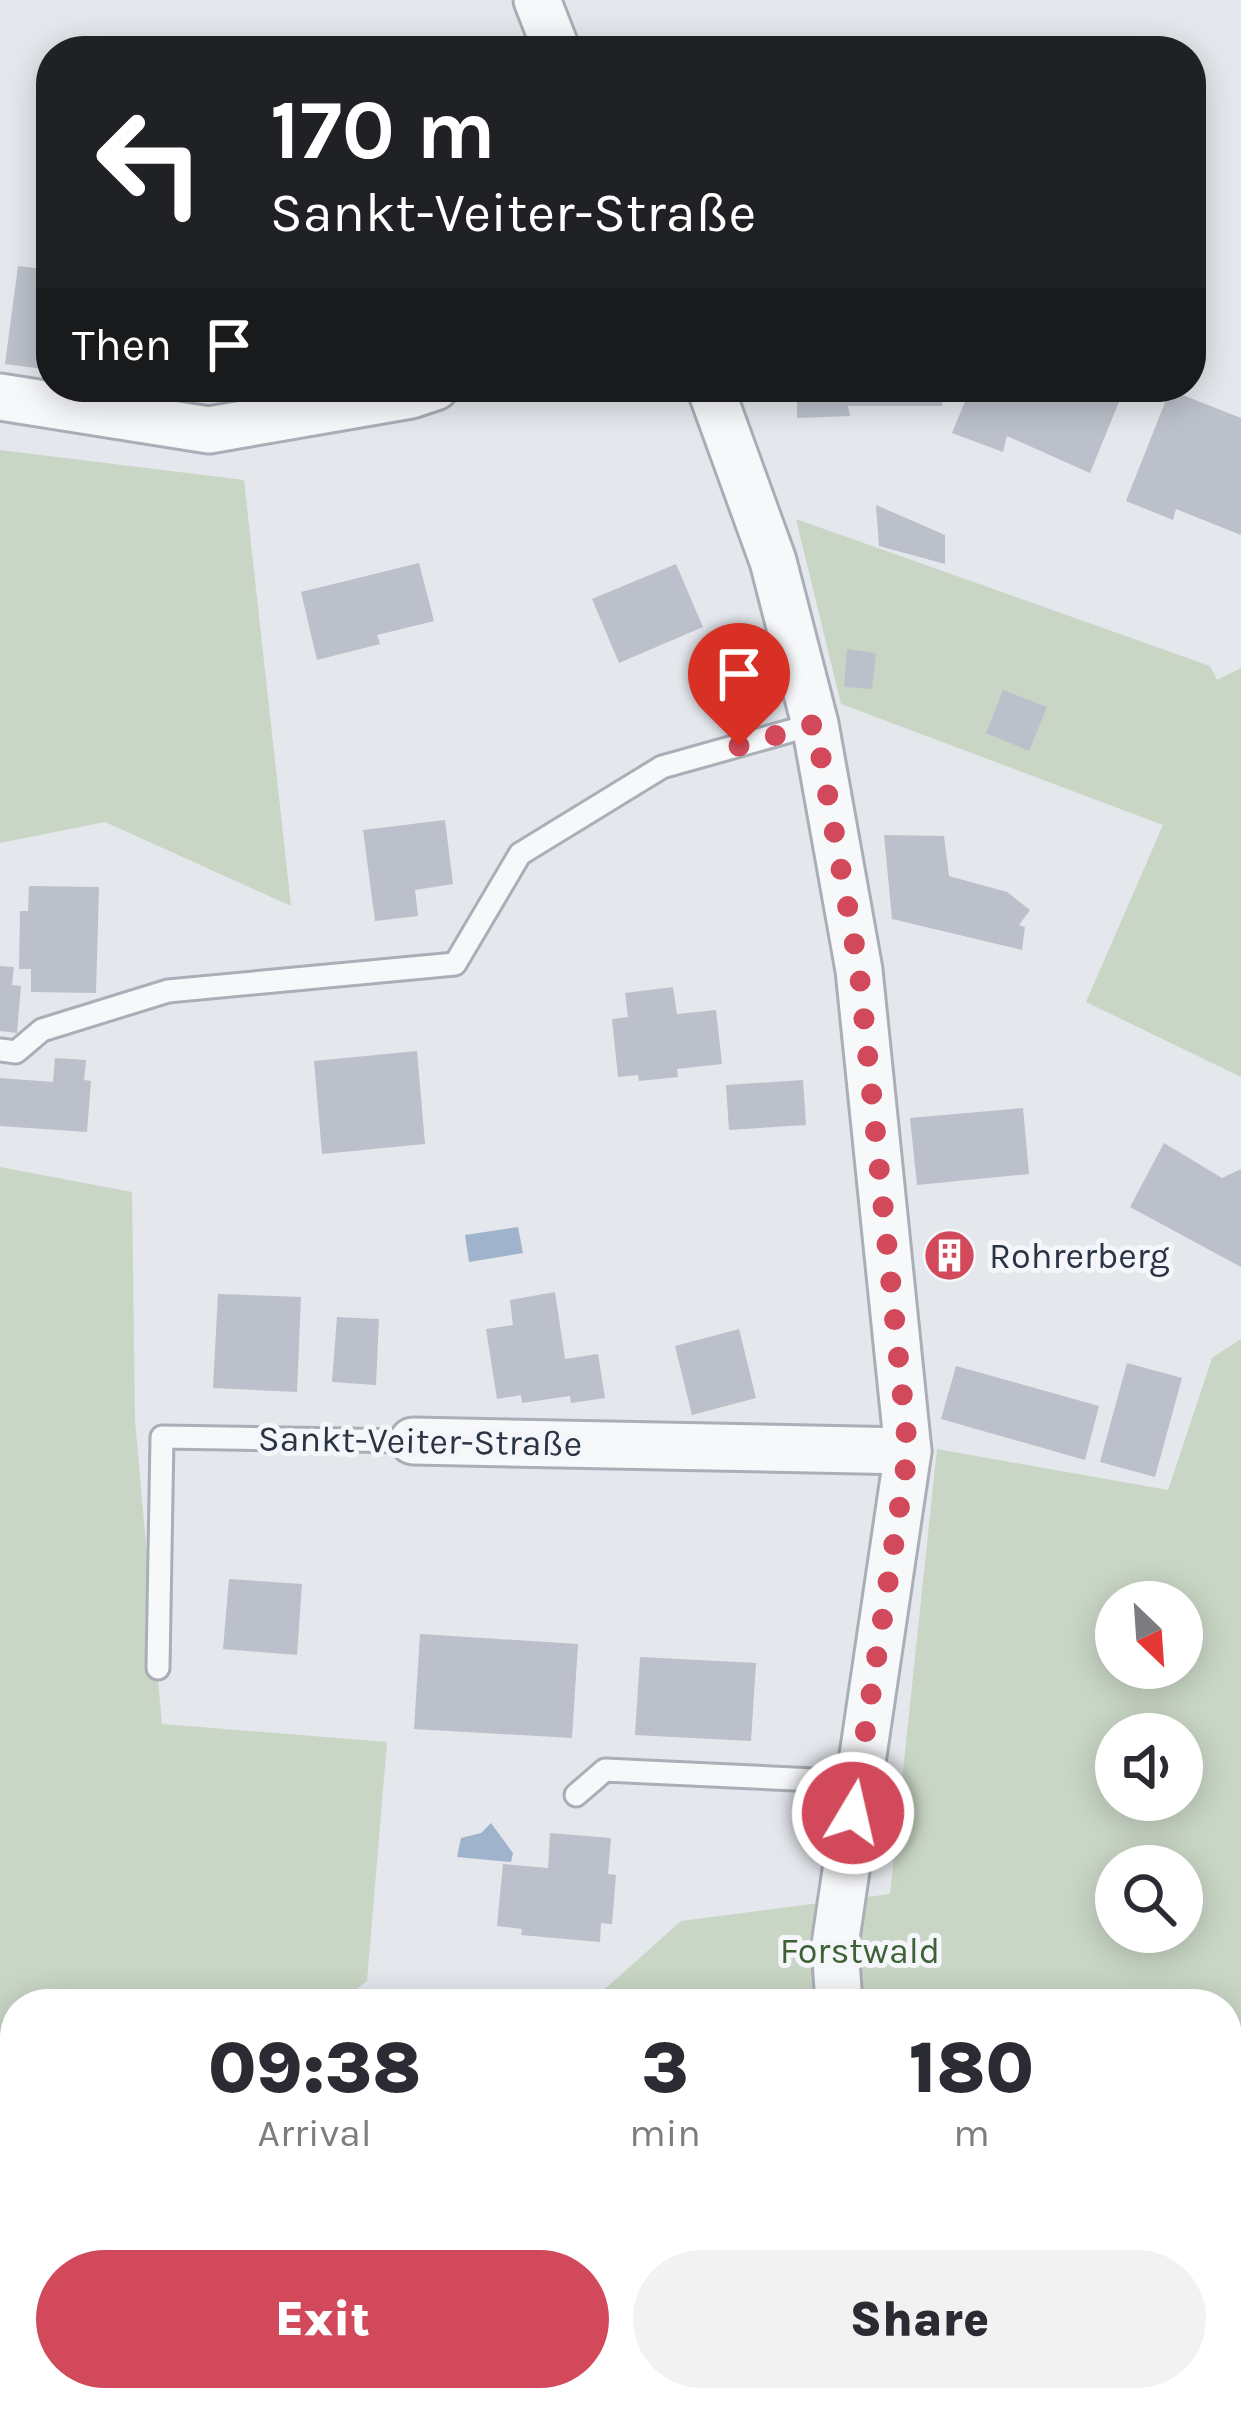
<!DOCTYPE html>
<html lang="en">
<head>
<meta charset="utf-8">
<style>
	:root { --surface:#fff; --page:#f2f2f3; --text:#2b2b33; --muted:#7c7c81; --accent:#d1495b }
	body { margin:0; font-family:Karla,sans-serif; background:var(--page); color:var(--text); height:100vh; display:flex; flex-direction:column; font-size:45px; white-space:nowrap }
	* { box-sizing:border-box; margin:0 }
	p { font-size:39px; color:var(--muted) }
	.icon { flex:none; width:66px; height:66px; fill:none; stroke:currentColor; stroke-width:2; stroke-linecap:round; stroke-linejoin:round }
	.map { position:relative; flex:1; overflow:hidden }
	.sheet { position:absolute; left:0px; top:1989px; width:1242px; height:423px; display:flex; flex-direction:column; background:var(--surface); border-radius:48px 48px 0 0; box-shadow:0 6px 30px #0003 }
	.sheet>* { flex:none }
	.top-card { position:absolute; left:36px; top:36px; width:1170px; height:366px; border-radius:48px; box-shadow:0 6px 30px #0003; background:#202124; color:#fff; overflow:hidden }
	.needle { width:78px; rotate:155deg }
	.fabs { position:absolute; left:1095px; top:1581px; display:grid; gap:24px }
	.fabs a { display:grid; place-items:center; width:108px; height:108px; border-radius:50%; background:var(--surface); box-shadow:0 6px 30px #0003; font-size:60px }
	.pin { position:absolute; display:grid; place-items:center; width:102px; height:102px; color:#fff; margin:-123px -51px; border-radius:50% 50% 50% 0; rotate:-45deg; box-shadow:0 0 12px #0007 }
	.pin .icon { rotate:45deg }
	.me { position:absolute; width:132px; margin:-66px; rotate:9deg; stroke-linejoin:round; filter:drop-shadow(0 0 9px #0008) }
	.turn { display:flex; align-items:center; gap:42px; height:252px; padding:0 36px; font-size:54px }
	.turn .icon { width:156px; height:156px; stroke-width:2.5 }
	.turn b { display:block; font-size:84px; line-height:102px }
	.then { display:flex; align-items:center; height:114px; padding:0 36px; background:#0003; gap:24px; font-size:45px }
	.eta { display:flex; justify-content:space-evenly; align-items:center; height:204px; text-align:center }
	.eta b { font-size:72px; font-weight:800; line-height:84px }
	.primary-button { display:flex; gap:24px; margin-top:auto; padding:24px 36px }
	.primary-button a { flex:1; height:138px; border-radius:72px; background:var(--accent); color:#fff; font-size:48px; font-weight:800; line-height:138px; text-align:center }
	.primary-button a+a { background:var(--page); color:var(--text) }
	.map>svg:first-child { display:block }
</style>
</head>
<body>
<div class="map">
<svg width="1241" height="2411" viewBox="0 0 1241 2411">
	<rect width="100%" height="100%" fill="#e4e7ec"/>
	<g fill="#c9d6c5" fill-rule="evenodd">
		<polygon points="0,450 244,480 291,906 105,822 0,843"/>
		<polygon points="796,519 1210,666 1217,680 1241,668 1241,1077 1086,1002 1163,825 841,704"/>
		<polygon points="0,1167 132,1192 135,1420 162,1724 387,1742 367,1981 338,2004 15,2004 15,2397 485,2397 517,2411 0,2411"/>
		<path d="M1241 1339V2411H560L565 2397H1227V2004H588L681 1921 890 1894 937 1449 1168 1490 1212 1358ZM1116 1602H1182V1668H1116ZM1116 1734H1182V1800H1116ZM1116 1866H1182V1932H1116Z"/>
	</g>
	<g fill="#9fb4cc">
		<polygon points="518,1227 523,1253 469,1262 465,1235"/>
		<polygon points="491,1823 513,1853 511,1862 457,1857 461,1838 481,1833"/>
	</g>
	<g fill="#bbc0ca">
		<polygon points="166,36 219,39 219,51 165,51"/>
		<polygon points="18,266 51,270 51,370 5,364"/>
		<polygon points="797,387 943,387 942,406 848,406 850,416 797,418"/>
		<polygon points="971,387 1125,387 1090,473 1007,436 1003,452 952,433"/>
		<polygon points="1170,390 1241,418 1241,535 1176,509 1173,520 1126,501"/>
		<polygon points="876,505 945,535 945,564 879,546"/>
		<polygon points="419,563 434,621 377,635 380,644 317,660 301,592"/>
		<polygon points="676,564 703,627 619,663 592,599"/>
		<polygon points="847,649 876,653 872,689 844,687"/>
		<polygon points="1003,690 1047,707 1029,751 986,733"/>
		<polygon points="445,820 453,884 415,890 418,916 375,921 363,830"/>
		<polygon points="884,835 944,836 949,876 1007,892 1030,910 1019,925 1025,927 1022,950 892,919"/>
		<polygon points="29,886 99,887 96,993 31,992 31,969 19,969 20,911 28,911"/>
		<polygon points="0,966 14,967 12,985 21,986 17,1033 0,1031"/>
		<polygon points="673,987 677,1014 716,1010 722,1064 677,1069 678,1077 639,1081 638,1075 618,1077 612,1019 628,1017 625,993"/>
		<polygon points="417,1051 425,1144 322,1154 314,1061"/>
		<polygon points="55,1058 86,1060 84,1080 91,1081 87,1132 0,1126 0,1078 53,1082"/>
		<polygon points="803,1080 806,1125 729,1130 726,1085"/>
		<polygon points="1023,1108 1029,1174 917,1185 910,1118"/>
		<polygon points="1164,1143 1222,1178 1241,1169 1241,1267 1130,1207"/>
		<rect x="937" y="1240" width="25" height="33"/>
		<polygon points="555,1292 565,1359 598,1354 605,1398 571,1403 570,1396 522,1403 521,1395 497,1399 486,1329 513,1325 510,1300"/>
		<polygon points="218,1294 301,1297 297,1392 213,1388"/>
		<polygon points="337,1317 379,1319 376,1385 332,1382"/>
		<polygon points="739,1329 756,1398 692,1415 675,1346"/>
		<polygon points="1127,1363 1182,1378 1155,1477 1100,1462"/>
		<polygon points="956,1366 1099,1406 1085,1460 941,1419"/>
		<polygon points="229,1579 302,1584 297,1655 223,1649"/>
		<polygon points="420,1634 578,1644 572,1738 414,1729"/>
		<polygon points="640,1657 756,1663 751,1741 635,1735"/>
		<polygon points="550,1833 611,1838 608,1874 616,1875 612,1924 601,1923 600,1942 521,1935 522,1929 497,1926 503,1864 548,1868"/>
	</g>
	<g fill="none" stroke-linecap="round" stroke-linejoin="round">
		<defs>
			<g id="lane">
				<polyline points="0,1050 16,1052 42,1030 168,991 455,964 520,854 662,767 815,724"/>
				<polyline points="158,1668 162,1437 413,1441"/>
				<polyline points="576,1795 605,1770 857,1782"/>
			</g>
			<g id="street">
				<polyline points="537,0 557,51"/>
				<polyline points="710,387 773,561 815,724 859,970 908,1451 835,1945 839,2004"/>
				<polyline points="0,397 209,430 411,395 435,387"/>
				<polyline points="413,1441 908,1451"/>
				<polyline points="0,2203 15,2208"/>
				<polyline points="341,2397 371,2411"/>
				<polyline points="978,2397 981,2411"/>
			</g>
		</defs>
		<use href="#lane" stroke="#a9aeb7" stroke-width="27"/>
		<use href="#street" stroke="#a9aeb7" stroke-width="51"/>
		<polyline stroke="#c2c5cb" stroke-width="8" stroke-dasharray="9 9" stroke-linecap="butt" points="239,2411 239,2397"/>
		<use href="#lane" stroke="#f7f8fa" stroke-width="21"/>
		<use href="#street" stroke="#f7f8fa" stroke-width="45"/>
	</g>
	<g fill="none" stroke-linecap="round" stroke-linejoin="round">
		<polyline stroke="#d1495b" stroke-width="21" stroke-dasharray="0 37.8" points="739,746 815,724 859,970 908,1451 853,1813"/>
	</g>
	<defs>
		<symbol id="building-disc" viewBox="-11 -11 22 22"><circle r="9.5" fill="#d1495b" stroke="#f4f6f9"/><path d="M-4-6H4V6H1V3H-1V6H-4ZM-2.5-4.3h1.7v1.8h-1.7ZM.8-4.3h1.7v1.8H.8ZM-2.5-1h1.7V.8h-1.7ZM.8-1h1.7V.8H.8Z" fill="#fff"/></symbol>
	</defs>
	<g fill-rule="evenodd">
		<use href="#building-disc" x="920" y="1226" width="59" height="59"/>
	</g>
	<g text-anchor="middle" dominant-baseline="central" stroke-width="10" stroke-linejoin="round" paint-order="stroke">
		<g font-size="36" fill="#2b3445" stroke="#f4f6f9" text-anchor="start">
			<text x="989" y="1256">Rohrerberg</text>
		</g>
		<g font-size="36" fill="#2b3445" stroke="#f4f6f9">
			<text transform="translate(420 1441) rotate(1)">Sankt-Veiter-Straße</text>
		</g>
		<g font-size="36" fill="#3f6138" stroke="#f4f6f9">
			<text x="860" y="1951">Forstwald</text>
		</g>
	</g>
</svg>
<div class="fabs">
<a><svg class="needle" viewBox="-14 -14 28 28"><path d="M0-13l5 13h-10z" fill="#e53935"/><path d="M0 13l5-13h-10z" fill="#7c7c81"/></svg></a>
<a><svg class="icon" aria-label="sound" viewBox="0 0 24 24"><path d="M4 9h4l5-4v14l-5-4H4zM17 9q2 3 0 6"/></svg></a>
<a><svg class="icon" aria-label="search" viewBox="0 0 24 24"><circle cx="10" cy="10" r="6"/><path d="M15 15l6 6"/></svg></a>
</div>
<div class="pin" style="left:739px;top:746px;background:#d93025"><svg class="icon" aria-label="arrive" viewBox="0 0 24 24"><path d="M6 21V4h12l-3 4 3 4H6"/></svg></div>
<svg class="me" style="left:853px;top:1813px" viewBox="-20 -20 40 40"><circle r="17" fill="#d1495b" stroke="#fff" stroke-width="3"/><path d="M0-11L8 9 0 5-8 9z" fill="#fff"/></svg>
<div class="top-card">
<div class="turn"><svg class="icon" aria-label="left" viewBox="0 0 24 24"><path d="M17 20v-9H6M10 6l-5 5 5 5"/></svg><div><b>170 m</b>Sankt-Veiter-Straße</div></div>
<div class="then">Then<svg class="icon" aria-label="arrive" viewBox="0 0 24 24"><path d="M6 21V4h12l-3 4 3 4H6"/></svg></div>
</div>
<section class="sheet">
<div class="eta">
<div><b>09:38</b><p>Arrival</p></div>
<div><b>3</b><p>min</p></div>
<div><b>180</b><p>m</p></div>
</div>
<div class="primary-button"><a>Exit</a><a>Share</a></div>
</section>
</div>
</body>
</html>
